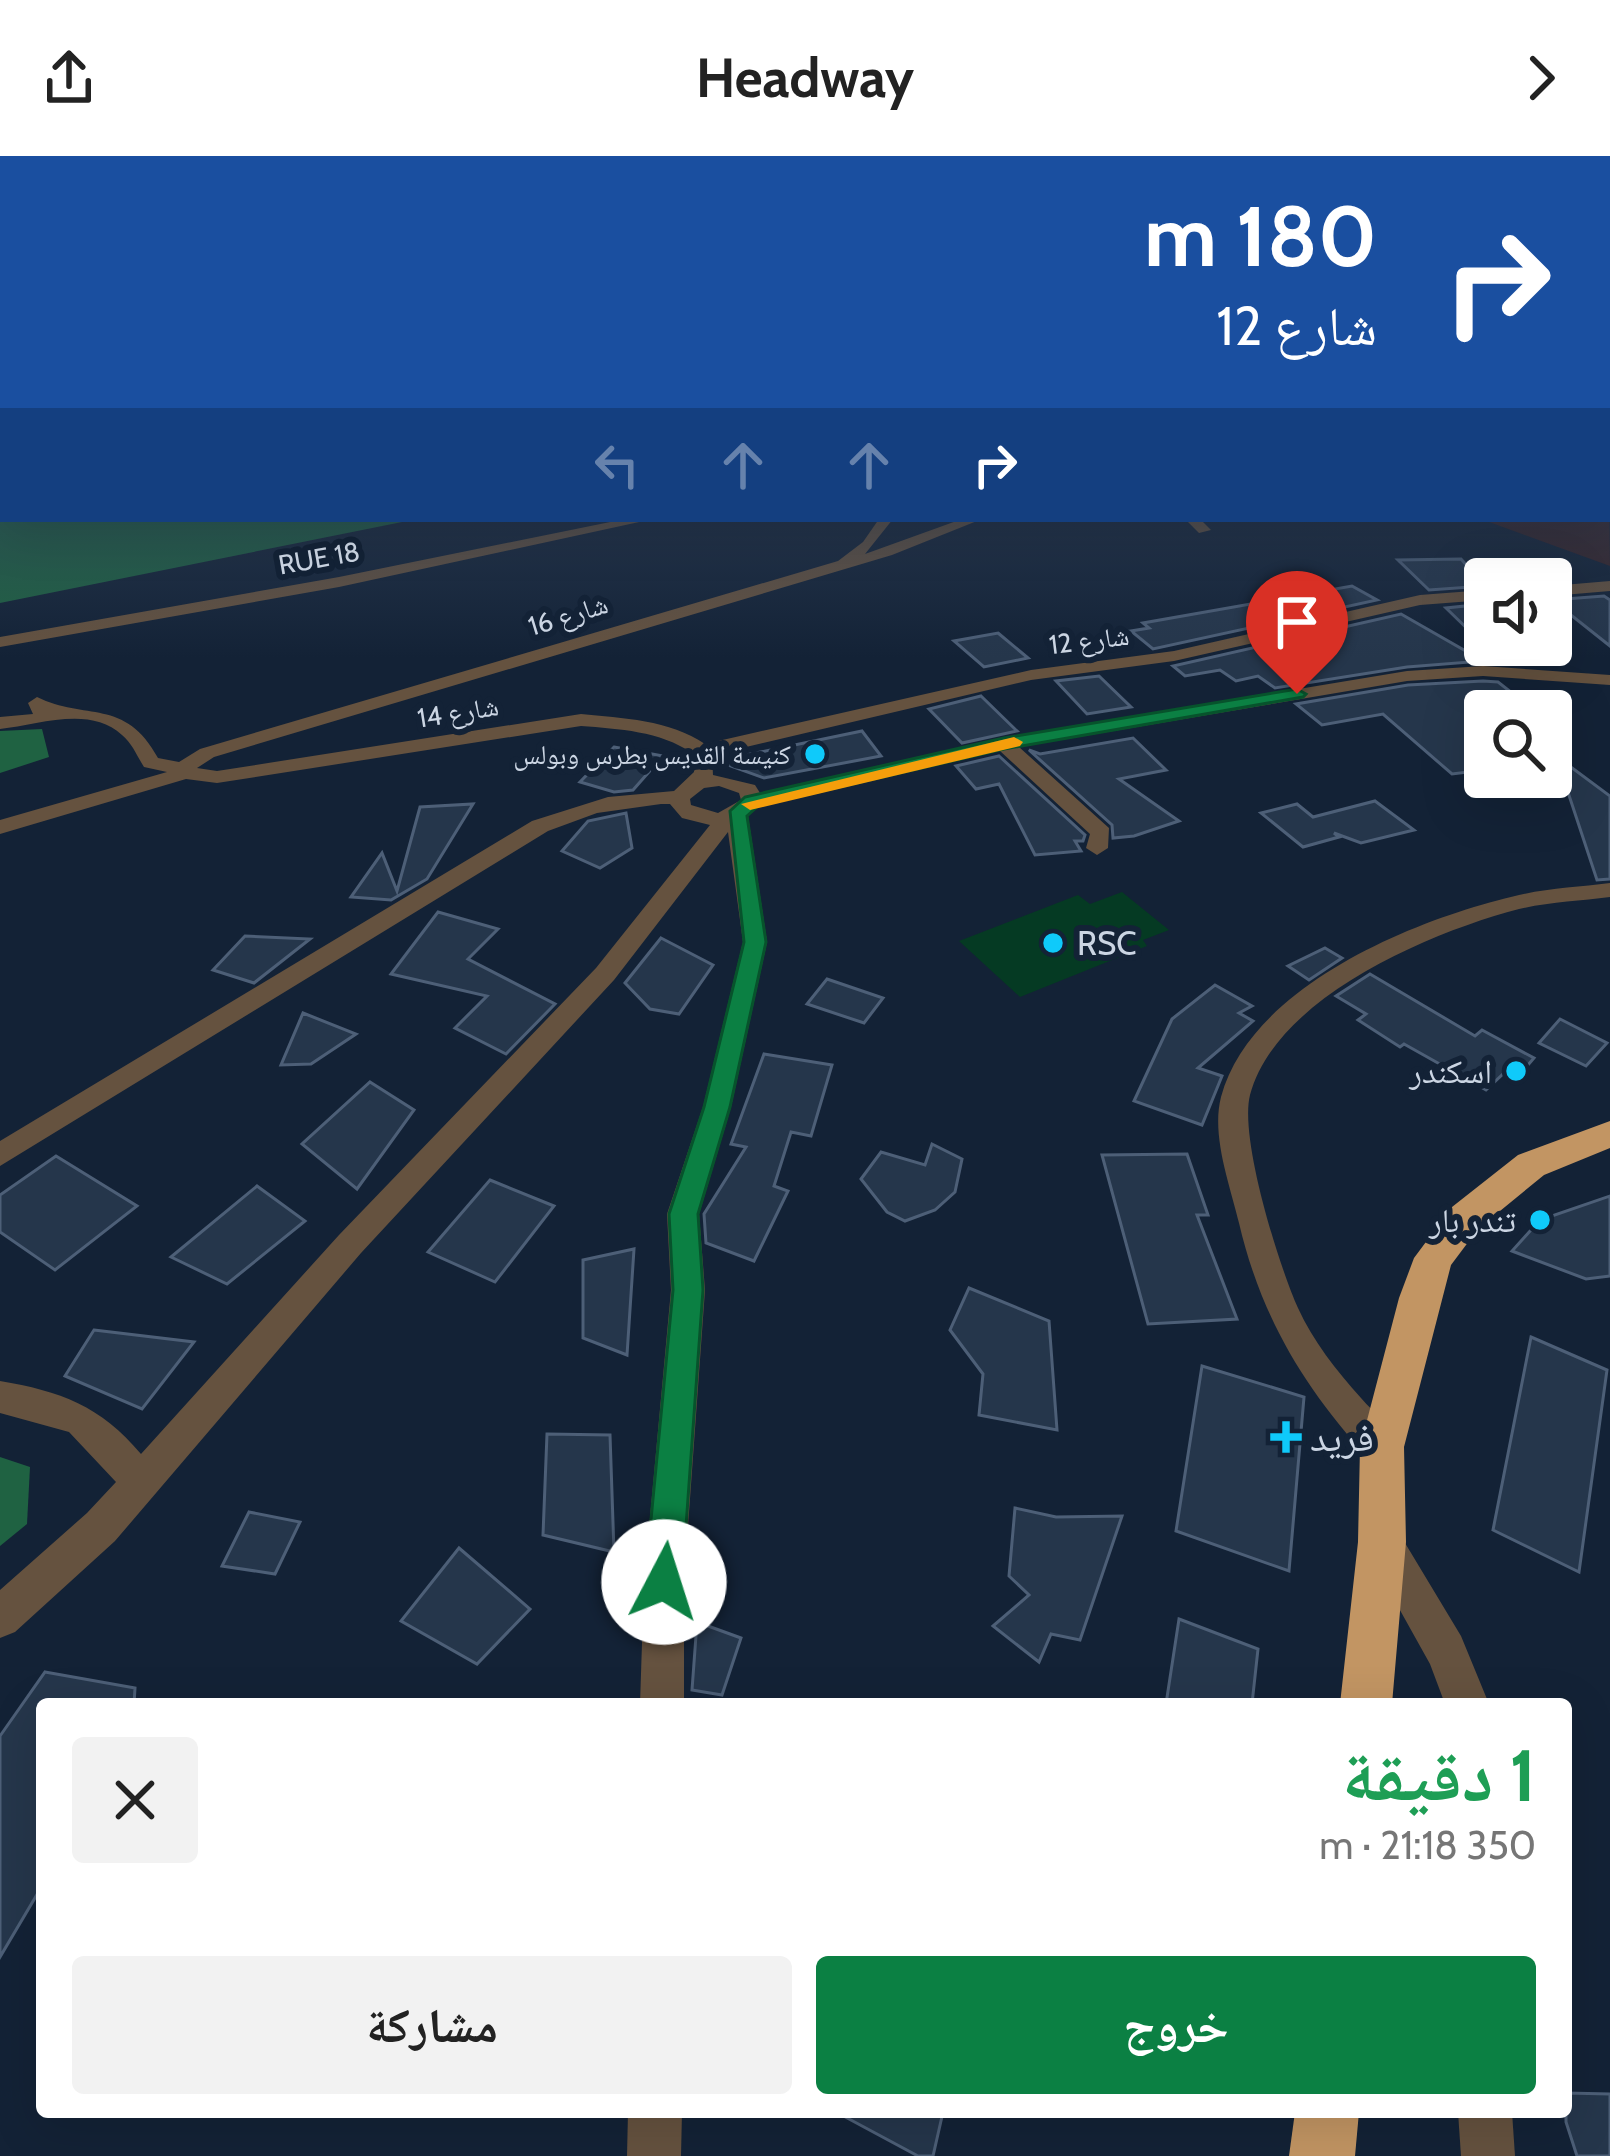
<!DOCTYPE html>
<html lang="ar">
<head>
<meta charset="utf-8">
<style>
	:root { --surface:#fff; --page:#f2f2f2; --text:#222; --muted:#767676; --accent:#0b8043 }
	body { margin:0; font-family:Cabin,"Noto Naskh Arabic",sans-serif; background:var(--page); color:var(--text); direction:rtl; height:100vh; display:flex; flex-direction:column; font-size:45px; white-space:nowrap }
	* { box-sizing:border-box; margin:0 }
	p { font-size:39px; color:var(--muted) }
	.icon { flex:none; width:66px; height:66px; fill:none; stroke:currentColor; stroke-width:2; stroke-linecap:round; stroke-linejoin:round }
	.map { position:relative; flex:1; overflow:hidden; direction:ltr }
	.drawer { position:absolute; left:36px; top:1542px; width:1536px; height:420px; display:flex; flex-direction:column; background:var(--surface); border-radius:12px; box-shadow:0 12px 48px #0002; direction:rtl }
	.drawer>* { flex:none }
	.hud { position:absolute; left:0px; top:0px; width:1611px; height:366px; box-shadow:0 12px 48px #0002; direction:rtl; background:#1a4fa0; color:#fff; overflow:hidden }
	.tools { position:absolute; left:1464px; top:402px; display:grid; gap:24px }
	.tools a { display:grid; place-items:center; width:108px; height:108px; border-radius:12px; background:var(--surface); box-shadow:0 12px 48px #0002; font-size:60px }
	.pin { position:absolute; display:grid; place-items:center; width:102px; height:102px; color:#fff; margin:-123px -51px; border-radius:50% 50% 50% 0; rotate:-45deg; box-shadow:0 0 12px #0007 }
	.pin .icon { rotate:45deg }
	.me { position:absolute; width:132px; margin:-66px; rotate:5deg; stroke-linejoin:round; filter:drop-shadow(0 0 9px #0008) }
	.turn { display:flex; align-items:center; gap:42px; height:252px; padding:0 36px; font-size:54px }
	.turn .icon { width:156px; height:156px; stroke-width:2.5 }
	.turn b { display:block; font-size:84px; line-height:102px }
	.lanes { display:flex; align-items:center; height:114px; padding:0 36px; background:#0003; justify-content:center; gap:60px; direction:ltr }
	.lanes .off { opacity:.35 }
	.round { display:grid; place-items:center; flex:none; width:126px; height:126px; border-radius:12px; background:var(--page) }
	.summary { display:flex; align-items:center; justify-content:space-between; height:204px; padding:0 36px }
	h1 { font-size:72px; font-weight:700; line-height:90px; color:#1e9e55 }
	.cta { display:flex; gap:24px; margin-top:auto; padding:24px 36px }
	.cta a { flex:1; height:138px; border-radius:12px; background:var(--accent); color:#fff; font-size:48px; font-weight:700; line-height:138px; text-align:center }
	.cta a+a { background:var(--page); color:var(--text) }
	header { display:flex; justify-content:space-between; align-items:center; height:156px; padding:0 36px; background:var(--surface); font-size:54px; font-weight:700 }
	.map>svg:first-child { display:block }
</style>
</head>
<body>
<header><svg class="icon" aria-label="forward" viewBox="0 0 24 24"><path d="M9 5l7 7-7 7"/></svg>Headway<svg class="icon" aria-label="share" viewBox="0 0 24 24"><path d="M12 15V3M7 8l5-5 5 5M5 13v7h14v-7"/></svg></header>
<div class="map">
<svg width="1610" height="2000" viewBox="0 0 1610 2000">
	<rect width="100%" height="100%" fill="#132236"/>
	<polygon fill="#362327" points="1608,238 1610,410 1481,363 1608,363"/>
	<polygon fill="#053a23" points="1122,736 1169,774 1143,784 1147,790 1020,841 959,785 1078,739 1090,748"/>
	<g fill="#1f6242">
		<polygon points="0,222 3,363 417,363 0,447"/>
		<polygon points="42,573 49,601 0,617 0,575"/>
		<polygon points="0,1301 30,1311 27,1368 0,1390"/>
	</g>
	<g fill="#25364b" stroke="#4d5f77" stroke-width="3">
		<polygon points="1461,403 1485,430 1429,434 1398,404"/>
		<polygon points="1352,430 1377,444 1153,493 1131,475 1149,472 1143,467"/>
		<polygon points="1604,440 1610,444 1610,490 1552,444"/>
		<polygon points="1485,448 1485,490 1446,452"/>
		<polygon points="1401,458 1483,505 1407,511 1275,532 1258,520 1236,525 1220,514 1185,520 1173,510"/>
		<polygon points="998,477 1028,502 984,511 954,485"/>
		<polygon points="1099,520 1131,551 1087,558 1056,525"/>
		<polygon points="1483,525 1498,526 1525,547 1485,548 1485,614 1452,618 1383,558 1322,569 1296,548 1408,529"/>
		<polygon points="981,540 1017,575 962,587 929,553"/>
		<polygon points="862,575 881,600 764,622 717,605"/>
		<polygon points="1133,582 1166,614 1119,623 1179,665 1134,680 1113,682 1112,669 1029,594 1040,598"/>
		<polygon points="614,591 663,600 633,634 614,636 580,626"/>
		<polygon points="999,600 1085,679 1083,685 1075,685 1081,695 1035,699 999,628 976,633 956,610"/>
		<polygon points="1556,600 1610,640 1610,723 1597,724"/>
		<polygon points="1375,645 1414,674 1361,687 1334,677 1339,681 1303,691 1261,657 1297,648 1313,661"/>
		<polygon points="473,648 427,723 391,744 351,741 382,697 397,735 420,651"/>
		<polygon points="626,657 632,692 600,712 562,695 588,665"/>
		<polygon points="438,756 498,773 468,803 555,848 506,898 455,872 487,840 391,818"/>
		<polygon points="245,780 310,783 254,827 213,814"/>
		<polygon points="661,782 713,809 679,858 650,853 625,827"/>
		<polygon points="1325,792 1342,802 1309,824 1288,810"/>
		<polygon points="1370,818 1475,880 1482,874 1534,902 1516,923 1503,918 1486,934 1404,888 1400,891 1358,864 1366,858 1336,840"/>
		<polygon points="827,823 883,842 864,867 807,848"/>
		<polygon points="1215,829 1252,850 1239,857 1253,865 1198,912 1222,920 1202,969 1134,945 1172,863"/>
		<polygon points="303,857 356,878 311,908 281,909"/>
		<polygon points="1560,863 1607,887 1586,910 1539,887"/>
		<polygon points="764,898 832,909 811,980 791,976 774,1030 788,1035 754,1105 706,1087 704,1058 746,991 731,988"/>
		<polygon points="370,926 414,954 357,1033 302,988"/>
		<polygon points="932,988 962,1003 955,1036 935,1054 905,1065 887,1056 861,1023 881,996 925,1009"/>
		<polygon points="1187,998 1208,1059 1197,1059 1237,1163 1148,1168 1102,999"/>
		<polygon points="56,1000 137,1050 55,1114 0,1076 0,1039"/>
		<polygon points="490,1024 554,1050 495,1126 428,1096"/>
		<polygon points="257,1030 305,1065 227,1128 171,1101"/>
		<polygon points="1610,1040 1610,1120 1586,1123 1512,1095 1540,1064"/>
		<polygon points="634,1093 627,1199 583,1182 583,1104"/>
		<polygon points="969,1132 1049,1165 1057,1274 979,1259 983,1218 950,1174"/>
		<polygon points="94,1174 194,1186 142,1253 65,1220"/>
		<polygon points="1531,1181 1607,1214 1579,1416 1493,1374"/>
		<polygon points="1202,1210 1304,1241 1289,1415 1176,1375"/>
		<polygon points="547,1278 610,1279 614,1396 543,1379"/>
		<polygon points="1015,1352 1056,1361 1122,1360 1080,1484 1051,1478 1039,1506 993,1470 1029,1439 1009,1420"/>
		<polygon points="249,1356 300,1366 275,1418 222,1410"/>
		<polygon points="459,1392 530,1453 477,1508 401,1465"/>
		<polygon points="1179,1463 1258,1493 1252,1548 1166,1548"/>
		<polygon points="697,1466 741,1482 722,1539 692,1534"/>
		<polygon points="45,1516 135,1532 134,1548 42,1548 42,1730 0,1801 0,1580"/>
		<polygon points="1566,1937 1610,1938 1610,2000 1577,2000 1566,1966"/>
		<polygon points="836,1956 943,1956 933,2000 918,2000"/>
	</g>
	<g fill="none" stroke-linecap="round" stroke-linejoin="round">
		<g fill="#65523f" fill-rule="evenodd">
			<rect x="1608" y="227" width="2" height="6"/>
			<polygon points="625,363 653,363 339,431 0,491 0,481 339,421"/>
			<path d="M879 363H893L865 398 962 363H982L892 399 214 601 197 612 217 615 581 558C622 562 670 564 705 588L1031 514 1174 495 1420 439 1485 434V444L1420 449 1174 505 1031 524 712 599 713 619 755 629 760 637 1004 582 1407 515 1483 510 1610 519V529L1483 520 1407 525 1019 591 1109 672 1108 692 1097 699 1086 692 1090 678 1000 595 759 650 748 660 767 786 731 951 699 1058 705 1134 684 1426V1548H640L644 1426 671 1134 667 1058 703 951 743 786 728 676 614 824 361 1097 115 1385 15 1476 0 1482V1434L87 1357 116 1326 69 1276 0 1257V1225C60 1235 101 1250 141 1298L339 1079 596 812 710 669 682 662 670 648H661L597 657 548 675 0 1010V985L532 665 608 641 674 635 694 616 692 597C660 575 619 573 581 570L217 627 186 623 0 678V664L167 616 144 611C137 600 132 587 122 579 90 549 38 569 0 573V561L33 558 28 547 37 541C85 565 125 541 158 602L179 606 200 593 838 405 863 386ZM719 630 739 637 741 644 718 657 691 649 690 643 704 632Z"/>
			<polygon points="1185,363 1200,363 1211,374 1199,377"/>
			<polygon points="1610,425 1610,435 1551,440 1551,430"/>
			<path d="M1610 727V741C1580 745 1549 746 1519 753 1431 776 1276 841 1250 939 1239 982 1279 1110 1298 1152 1313 1185 1336 1214 1361 1242 1375 1258 1392 1271 1401 1291L1395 1303 1382 1309 1369 1303C1304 1232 1261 1161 1239 1067 1230 1029 1211 980 1221 941 1251 829 1418 762 1519 739 1549 732 1580 731 1610 727Z"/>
			<polygon points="1382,1366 1396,1372 1461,1480 1489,1548 1445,1548 1430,1508 1362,1386 1368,1372"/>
			<polygon points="628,1956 682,1956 681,2000 627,2000"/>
			<polygon points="1458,1956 1512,1956 1515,2000 1461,2000"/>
		</g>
		<g fill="#c29563" fill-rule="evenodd">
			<polygon points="1610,965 1610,992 1544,1019 1478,1073 1451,1109 1404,1291 1406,1386 1392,1548 1340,1548 1358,1386 1360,1291 1399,1142 1414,1102 1452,1051 1518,999"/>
			<polygon points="1295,1956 1359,1956 1355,2000 1289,2000"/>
		</g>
	</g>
	<linearGradient id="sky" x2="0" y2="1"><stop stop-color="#0a131e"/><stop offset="0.44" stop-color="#33445d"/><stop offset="1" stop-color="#33445d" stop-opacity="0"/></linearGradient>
	<rect width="1610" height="502" fill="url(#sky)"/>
	<polygon fill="#0b8043" stroke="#07532c" stroke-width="3" points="1297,533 1306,538 1303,541 1004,593 758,650 747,660 766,786 730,951 698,1058 703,1134 682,1426 677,1439 664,1444 651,1439 645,1426 673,1134 669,1058 704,951 744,786 730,655 745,641 1004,582"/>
	<polygon fill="#f59e0b" points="1014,581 1023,586 1020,590 750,654 741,648"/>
	<g fill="#0fcafa" stroke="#132236" stroke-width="4.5">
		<circle cx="815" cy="598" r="12"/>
		<circle cx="1053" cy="787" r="12"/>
		<circle cx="1516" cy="915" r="12"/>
		<circle cx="1540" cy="1064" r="12"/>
		<path d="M1280 1263h12v12h12v12h-12v12h-12v-12h-12v-12h12z"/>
	</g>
	<g text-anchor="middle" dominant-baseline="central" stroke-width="12" stroke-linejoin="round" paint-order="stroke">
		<g font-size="27" fill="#cbd5e3" stroke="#132236">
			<text transform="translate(319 402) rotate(-10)">RUE 18</text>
			<text transform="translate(568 459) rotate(-17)">شارع 16</text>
			<text transform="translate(1089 484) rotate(-7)">شارع 12</text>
			<text transform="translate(458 556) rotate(-9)">شارع 14</text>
		</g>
		<g font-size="27" fill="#cbd5e3" stroke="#132236" text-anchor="end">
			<text x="791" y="598">كنيسة القديس بطرس وبولس</text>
		</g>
		<g font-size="33" fill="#cbd5e3" stroke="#132236" text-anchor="end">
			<text x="1077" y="787" text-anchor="start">RSC</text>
			<text x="1492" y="915">اسكندر</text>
			<text x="1516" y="1064">تندر بار</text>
		</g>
		<g font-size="39" fill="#cbd5e3" stroke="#132236" text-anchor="start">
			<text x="1310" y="1281">فريد</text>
		</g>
	</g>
</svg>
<div class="tools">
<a><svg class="icon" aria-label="sound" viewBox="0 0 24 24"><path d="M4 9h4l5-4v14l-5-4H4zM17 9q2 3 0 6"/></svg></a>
<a><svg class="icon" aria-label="search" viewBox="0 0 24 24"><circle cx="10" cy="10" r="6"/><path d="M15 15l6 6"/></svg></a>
</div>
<div class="pin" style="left:1297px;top:538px;background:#d93025"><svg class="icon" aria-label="arrive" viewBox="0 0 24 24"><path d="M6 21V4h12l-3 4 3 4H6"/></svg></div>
<svg class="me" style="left:664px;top:1426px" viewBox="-20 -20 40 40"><circle r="19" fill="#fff"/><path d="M0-13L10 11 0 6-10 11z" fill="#0b8043"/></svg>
<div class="hud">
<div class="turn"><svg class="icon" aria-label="right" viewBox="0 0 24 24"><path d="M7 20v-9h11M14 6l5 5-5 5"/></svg><div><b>180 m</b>شارع 12</div></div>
<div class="lanes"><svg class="icon off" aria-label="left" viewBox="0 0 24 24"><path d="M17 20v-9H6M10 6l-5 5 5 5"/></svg><svg class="icon off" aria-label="ahead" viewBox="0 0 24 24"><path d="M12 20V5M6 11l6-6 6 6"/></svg><svg class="icon off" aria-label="ahead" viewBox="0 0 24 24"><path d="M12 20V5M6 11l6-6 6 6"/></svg><svg class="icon" aria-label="right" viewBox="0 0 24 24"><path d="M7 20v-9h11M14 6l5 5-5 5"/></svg></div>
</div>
<section class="drawer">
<div class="summary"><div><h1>1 دقيقة</h1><p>350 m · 21:18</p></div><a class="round"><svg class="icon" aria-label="close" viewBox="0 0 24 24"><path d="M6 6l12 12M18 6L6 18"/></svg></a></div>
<div class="cta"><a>خروج</a><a>مشاركة</a></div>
</section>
</div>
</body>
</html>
